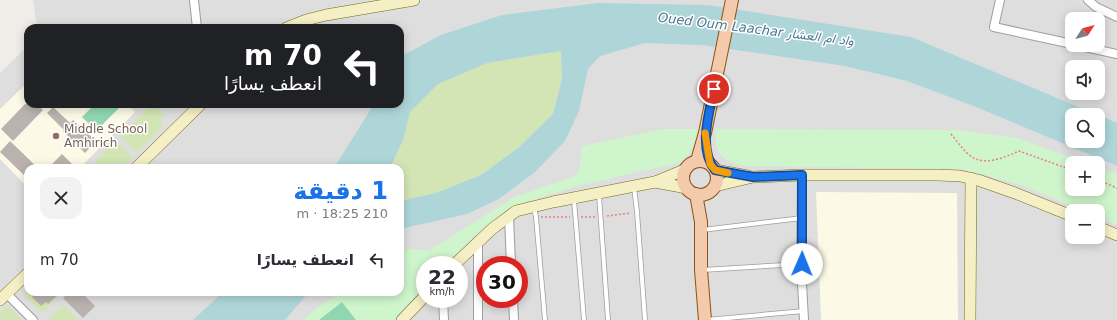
<!DOCTYPE html>
<html lang="ar">
<head>
<meta charset="utf-8">
<style>
	:root { --surface:#fff; --page:#f2f2f3; --text:#2b2b33; --muted:#7c7c81; --accent:#1a73e8 }
	body { margin:0; font-family:"DejaVu Sans",Vazirmatn,sans-serif; background:var(--page); color:var(--text); direction:rtl; height:100vh; display:flex; flex-direction:column; font-size:15px; white-space:nowrap }
	* { box-sizing:border-box; margin:0 }
	p { font-size:13px; color:var(--muted) }
	.icon { flex:none; width:22px; height:22px; fill:none; stroke:currentColor; stroke-width:2; stroke-linecap:round; stroke-linejoin:round }
	.map { position:relative; flex:1; overflow:hidden; direction:ltr }
	.details { position:absolute; left:24px; top:164px; width:380px; height:132px; display:flex; flex-direction:column; background:var(--surface); border-radius:12px; box-shadow:0 2px 10px #0003; direction:rtl }
	.details>* { flex:none }
	.guide { position:absolute; left:24px; top:24px; width:380px; height:84px; border-radius:12px; box-shadow:0 2px 10px #0003; direction:rtl; background:#202124; color:#fff; overflow:hidden }
	.needle { width:26px; rotate:54deg }
	.controls { position:absolute; left:1065px; top:12px; display:grid; gap:8px }
	.controls a { display:grid; place-items:center; width:40px; height:40px; border-radius:8px; background:var(--surface); box-shadow:0 2px 10px #0003; font-size:20px }
	.speed { position:absolute; left:416px; top:256px; display:flex; gap:8px; font-size:20px; font-weight:700; text-align:center }
	.speed>* { display:grid; place-content:center; width:52px; height:52px; border-radius:50%; background:var(--surface); box-shadow:0 2px 10px #0003; line-height:1 }
	.speed small { font-size:10px; font-weight:400 }
	.speed .limit { border:6px solid #d22; background:#fff; color:#111 }
	.pin { position:absolute; display:grid; place-items:center; width:34px; height:34px; color:#fff; margin:-17px; border:2px solid #fff; border-radius:50%; box-shadow:0 1px 4px #0007 }
	.me { position:absolute; width:44px; margin:-22px; rotate:1deg; stroke-linejoin:round; filter:drop-shadow(0 0 3px #0008) }
	.turn { display:flex; align-items:center; gap:14px; height:84px; padding:0 16px; font-size:18px }
	.turn .icon { width:52px; height:52px; stroke-width:2.5 }
	.turn b { display:block; font-size:28px; line-height:34px }
	.round { display:grid; place-items:center; flex:none; width:42px; height:42px; border-radius:12px; background:var(--page) }
	.headline { display:flex; align-items:center; justify-content:space-between; height:68px; padding:0 16px }
	h1 { font-size:24px; font-weight:800; line-height:30px; color:var(--accent) }
	ul { padding:0; list-style:none }
	li { display:flex; align-items:center; gap:12px; height:56px; padding:0 16px }
	li div { flex:1 }
	li b { display:block; font-size:15px }
	li em { font-style:normal }
	.map>svg:first-child { display:block }
</style>
</head>
<body>
<div class="map">
<svg width="1117" height="320" viewBox="0 0 1117 320">
	<rect width="100%" height="100%" fill="#f0ede9"/>
	<path fill="#dfdede" fill-rule="evenodd" d="M33 0H1117V320H0V73L28 46V104H400V28H37ZM1072 19H1098V45H1072ZM1072 67H1098V93H1072ZM1072 115H1098V141H1072ZM1072 163H1098V189H1072ZM28 168H400V292H28ZM1072 211H1098V237H1072ZM425 265H459V299H425ZM485 265H519V299H485Z"/>
	<g fill="#fcf9e6">
		<polygon points="28,82 28,104 127,104 135,112 80,168 28,168 28,188 0,159 0,109"/>
		<polygon points="816,192 957,193 958,320 821,320"/>
	</g>
	<g fill="#d3e5b5">
		<polygon points="561,51 562,79 553,114 518,148 481,175 436,193 400,201 400,168 390,168 403,140 410,112 438,84 487,63"/>
		<polygon points="152,104 156,104 165,114 159,120 164,125 137,153 120,136"/>
		<polygon points="115,140 133,157 121,168 102,168 95,161"/>
		<polygon points="28,291 28,292 64,292 42,313 24,295"/>
		<polygon points="8,305 23,320 0,320 0,313"/>
		<polygon points="63,305 79,320 50,320 49,319"/>
	</g>
	<g fill="#cef5cc">
		<path d="M662 129H697C694 146 694 152 679 163L581 185 519 204 496 218 474 236 445 265H425V286L393 320H303L317 308 342 292H400V253L406 249 430 250 514 197 575 176 580 168 582 146Z"/>
		<path d="M715 129 957 130 1017 138 1087 163H1072V189H1098V167L1117 174V225L1098 217V211H1084L1024 186 962 169 744 166C718 159 716 154 715 129Z"/>
	</g>
	<g fill="#90d7b1">
		<polygon points="95,104 114,104 119,108 96,131 82,117"/>
		<polygon points="342,302 356,320 319,320"/>
	</g>
	<g fill="#aed6d9" fill-rule="evenodd">
		<path d="M598 3 708 5 911 37 1117 123V166L976 107 907 81 845 66 702 45 645 43 600 56 588 69 579 111 565 141 535 172 499 199 467 214 400 229V201L436 193 481 175 518 148 553 114 562 79 561 51 487 63 438 84 410 112 403 140 390 168H334L374 104H400V57L441 35 502 15ZM1072 115H1098V141H1072Z"/>
		<polygon points="223,292 309,292 285,320 193,320"/>
	</g>
	<g fill="#bab2af">
		<polygon points="25,104 37,104 43,110 13,141 1,129"/>
		<polygon points="53,107 70,123 73,120 96,141 85,153 63,131 64,130 47,113"/>
		<polygon points="10,141 38,168 28,168 28,179 0,152"/>
		<polygon points="62,154 76,168 48,168"/>
		<polygon points="36,292 61,292 48,304 46,302 41,306 32,297"/>
		<polygon points="69,292 81,292 95,306 83,318 63,298"/>
	</g>
	<g fill="none" stroke-linecap="round" stroke-linejoin="round">
		<defs>
			<g id="lane">
				<polyline points="634,187 637,212 645,320"/>
				<polyline points="599,195 608,320"/>
				<polyline points="574,200 584,320"/>
				<polyline points="534,207 536,217 545,320"/>
				<polyline points="702,230 802,218"/>
				<polyline points="702,270 801,264"/>
				<polyline points="706,320 804,311"/>
			</g>
			<g id="street">
				<polyline points="194,0 197,28"/>
				<polyline points="1000,0 994,27 1072,44"/>
				<polyline points="1088,0 1096,7 1117,17"/>
				<polyline points="1076,45 1117,54"/>
				<polyline points="802,175 801,264 804,320"/>
				<polyline points="509,216 511,265"/>
				<polyline points="478,241 478,320"/>
				<polyline points="7,294 33,320"/>
				<polyline points="443,299 444,320"/>
				<polyline points="513,299 514,320"/>
			</g>
			<g id="secondary">
				<polyline points="286,28 306,20 326,15 414,0"/>
				<polyline points="136,168 201,104"/>
				<polyline points="715,170 748,176"/>
				<polyline points="655,182 687,188"/>
				<polyline points="715,186 753,177 802,175 938,175 960,176 978,180 1015,193 1072,216"/>
				<polyline points="1098,227 1117,235"/>
				<polyline points="454,265 492,229 516,211 553,202 655,182 684,170"/>
				<polyline points="0,300 28,273"/>
				<polyline points="402,320 425,296"/>
				<polyline points="970,320 971,178"/>
			</g>
			<g id="primary">
				<polyline points="697,161 705,133 732,0"/>
				<circle cx="700" cy="178" r="17"/>
				<polyline points="696,194 701,222 701,270 705,320"/>
			</g>
		</defs>
		<use href="#lane" stroke="#9e9e9e" stroke-width="5.5"/>
		<use href="#street" stroke="#9e9e9e" stroke-width="10"/>
		<use href="#secondary" stroke="#6f6c11" stroke-width="12"/>
		<use href="#primary" stroke="#8e5210" stroke-width="14"/>
		<g stroke="#ec7e83" stroke-width="1.5" stroke-dasharray="2 2" stroke-linecap="butt">
			<path d="M951 134C956 140 961 147 967 153 982 168 1003 158 1019 151L1072 170"/>
			<polyline points="1098,180 1117,188"/>
			<polyline points="607,216 631,213"/>
			<polyline points="541,217 570,217"/>
			<polyline points="581,217 595,217"/>
		</g>
		<use href="#lane" stroke="#fff" stroke-width="4"/>
		<use href="#street" stroke="#fff" stroke-width="8"/>
		<use href="#secondary" stroke="#f4efc4" stroke-width="11"/>
		<use href="#primary" stroke="#f3caac" stroke-width="12"/>
	</g>
	<g fill="none" stroke-linecap="round" stroke-linejoin="round">
		<defs>
			<path id="route" d="M714 89C709 113 698 149 715 170L753 177 802 175V264"/>
		</defs>
		<use href="#route" stroke="#114b97" stroke-width="10"/>
		<use href="#route" stroke="#1a73e8" stroke-width="7"/>
		<polyline stroke="#f59e0b" stroke-width="7" points="705,133 710,164 715,170 728,173"/>
	</g>
	<circle fill="#8d6e63" stroke="#fff" stroke-width="1.5" cx="56" cy="136" r="4"/>
	<g text-anchor="middle" dominant-baseline="central" stroke-width="3" stroke-linejoin="round" paint-order="stroke">
		<g font-size="12" fill="#785e54" stroke="#fff" text-anchor="start">
			<text x="64" y="129">Middle School<tspan x="64" dy="14">Amhirich</tspan></text>
		</g>
		<g font-size="13" font-style="italic" fill="#4c7991" stroke="#fff">
			<text transform="translate(756 29) rotate(7)">Oued Oum Laachar واد ام العشار</text>
		</g>
	</g>
</svg>
<div class="controls">
<a><svg class="needle" viewBox="-14 -14 28 28"><path d="M0-13l5 13h-10z" fill="#e53935"/><path d="M0 13l5-13h-10z" fill="#7c7c81"/></svg></a>
<a><svg class="icon" aria-label="sound" viewBox="0 0 24 24"><path d="M4 9h4l5-4v14l-5-4H4zM17 9q2 3 0 6"/></svg></a>
<a><svg class="icon" aria-label="search" viewBox="0 0 24 24"><circle cx="10" cy="10" r="6"/><path d="M15 15l6 6"/></svg></a>
<a>+</a>
<a>−</a>
</div>
<div class="speed"><div>22<small>km/h</small></div><div class="limit">30</div></div>
<div class="pin" style="left:714px;top:89px;background:#d93025"><svg class="icon" aria-label="arrive" viewBox="0 0 24 24"><path d="M6 21V4h12l-3 4 3 4H6"/></svg></div>
<svg class="me" style="left:802px;top:264px" viewBox="-20 -20 40 40"><circle r="19" fill="#fff"/><path d="M0-13L10 11 0 6-10 11z" fill="#1a73e8"/></svg>
<div class="guide">
<div class="turn"><svg class="icon" aria-label="left" viewBox="0 0 24 24"><path d="M17 20v-9H6M10 6l-5 5 5 5"/></svg><div><b>70 m</b>انعطف يسارًا</div></div>
</div>
<section class="details">
<div class="headline"><div><h1>1 دقيقة</h1><p>210 m · 18:25</p></div><a class="round"><svg class="icon" aria-label="close" viewBox="0 0 24 24"><path d="M6 6l12 12M18 6L6 18"/></svg></a></div>
<ul>
<li><svg class="icon" aria-label="left" viewBox="0 0 24 24"><path d="M17 20v-9H6M10 6l-5 5 5 5"/></svg><div><b>انعطف يسارًا</b></div><em>70 m</em></li>
</ul>
</section>
</div>
</body>
</html>
